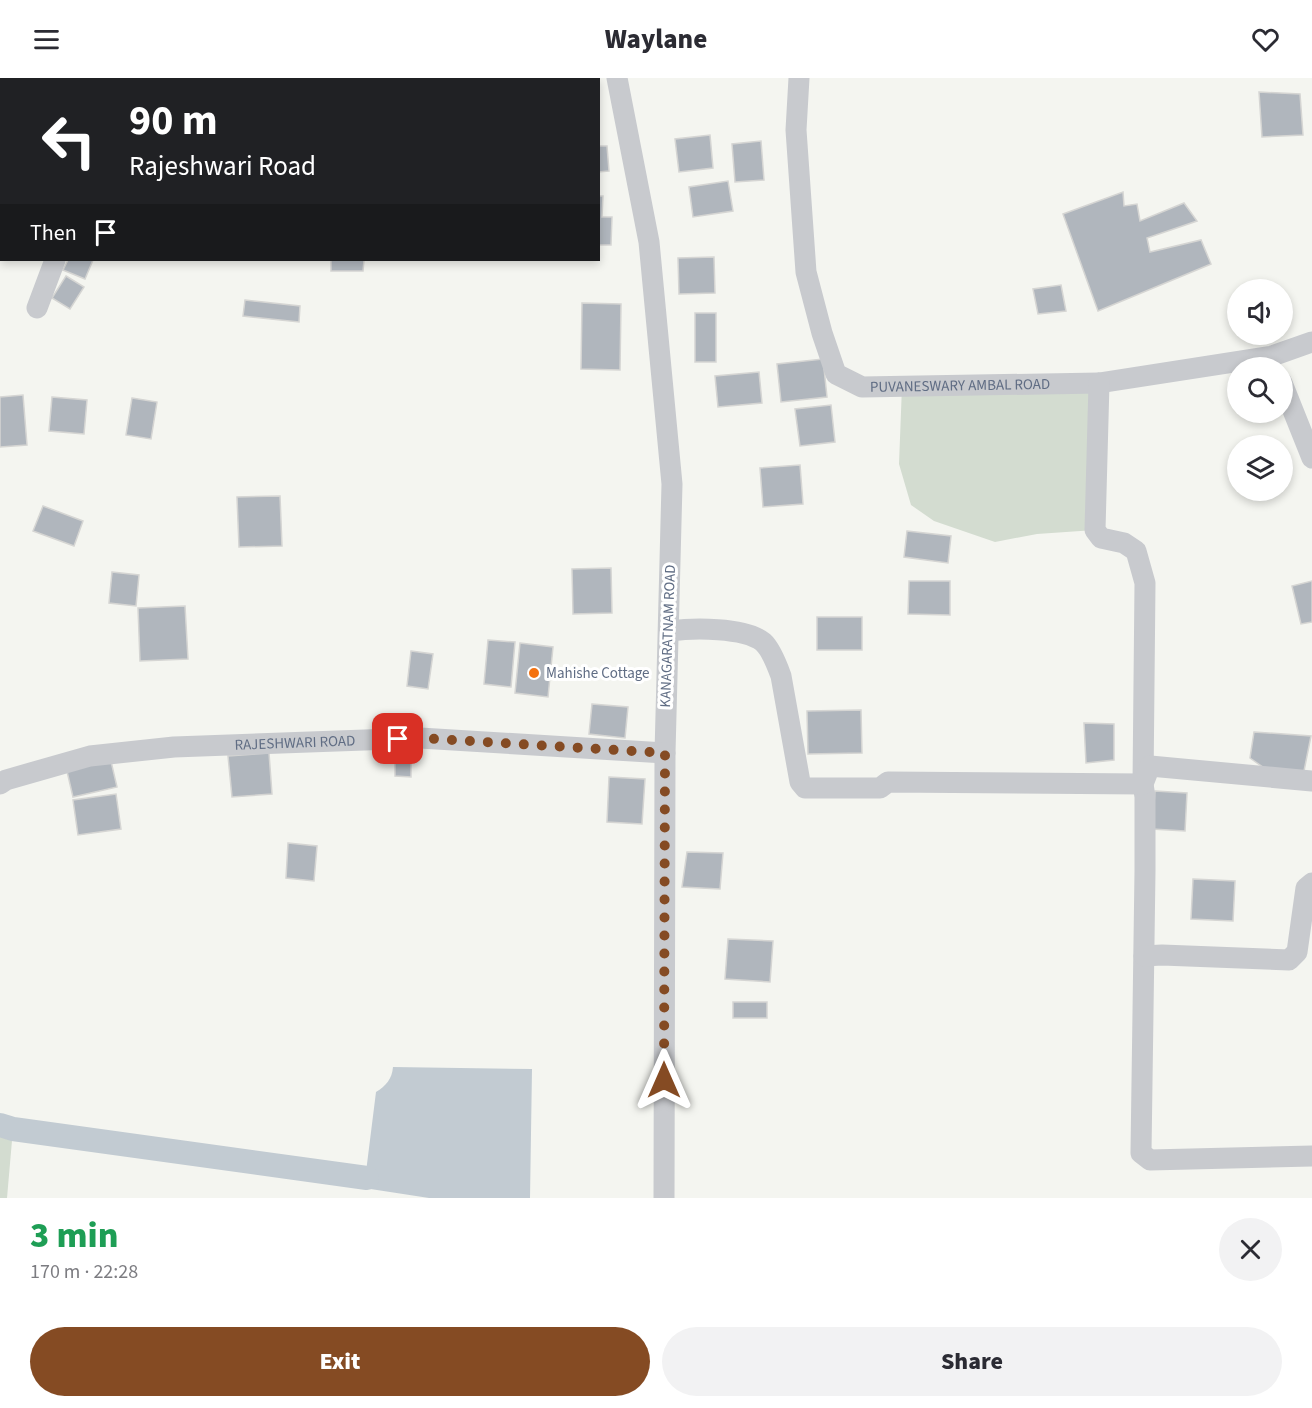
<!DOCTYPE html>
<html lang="en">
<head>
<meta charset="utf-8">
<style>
	:root { --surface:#fff; --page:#f2f2f3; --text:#2b2b33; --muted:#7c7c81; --accent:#854b23 }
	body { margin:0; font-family:"Source Sans 3",sans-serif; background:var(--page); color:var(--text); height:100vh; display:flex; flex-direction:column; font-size:22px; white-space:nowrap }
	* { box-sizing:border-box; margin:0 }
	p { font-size:20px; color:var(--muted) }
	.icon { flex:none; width:33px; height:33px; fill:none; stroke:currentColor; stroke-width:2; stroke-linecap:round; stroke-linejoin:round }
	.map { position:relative; height:1120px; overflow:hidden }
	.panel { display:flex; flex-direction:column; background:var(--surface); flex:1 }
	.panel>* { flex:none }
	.hud { position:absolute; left:0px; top:0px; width:600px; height:183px; box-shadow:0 3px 9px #0003; background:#202124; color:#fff; overflow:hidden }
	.buttons { position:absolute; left:1227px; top:201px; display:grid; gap:12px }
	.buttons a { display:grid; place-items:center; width:66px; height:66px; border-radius:50%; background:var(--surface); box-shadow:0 3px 9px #0003; font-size:30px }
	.pin { position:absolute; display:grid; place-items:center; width:51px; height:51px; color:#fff; margin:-26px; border-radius:12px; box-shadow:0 3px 9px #0006 }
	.me { position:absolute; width:66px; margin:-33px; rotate:0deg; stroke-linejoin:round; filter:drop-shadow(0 0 4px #0008) }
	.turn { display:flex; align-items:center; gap:21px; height:126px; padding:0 30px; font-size:27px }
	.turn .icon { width:78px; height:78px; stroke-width:2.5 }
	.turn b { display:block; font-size:42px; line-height:51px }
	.then { display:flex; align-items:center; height:57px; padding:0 30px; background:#0003; gap:12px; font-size:22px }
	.round { display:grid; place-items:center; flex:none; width:63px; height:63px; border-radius:32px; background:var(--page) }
	.overview { display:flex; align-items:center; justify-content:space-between; height:102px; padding:0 30px }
	h1 { font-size:36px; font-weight:800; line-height:45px; color:#1e9e55 }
	.cta { display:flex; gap:12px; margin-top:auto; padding:12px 30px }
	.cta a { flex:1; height:69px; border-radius:36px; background:var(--accent); color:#fff; font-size:24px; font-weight:800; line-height:69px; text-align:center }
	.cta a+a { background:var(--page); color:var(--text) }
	header { display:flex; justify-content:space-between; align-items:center; height:78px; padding:0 30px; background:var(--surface); font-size:27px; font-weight:800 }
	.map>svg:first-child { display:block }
</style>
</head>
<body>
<header><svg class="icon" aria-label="menu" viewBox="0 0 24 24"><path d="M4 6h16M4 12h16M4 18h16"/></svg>Waylane<svg class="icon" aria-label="heart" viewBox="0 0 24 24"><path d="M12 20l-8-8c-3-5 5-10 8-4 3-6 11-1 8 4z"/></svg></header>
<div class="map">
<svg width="1312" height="1120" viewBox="0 0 1312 1120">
	<rect width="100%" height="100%" fill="#f4f5f0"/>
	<g fill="#d3dcd0">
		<polygon points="1099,305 1095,452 1037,456 995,464 934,443 911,427 899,386 902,308"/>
		<polygon points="0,1047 13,1051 7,1120 0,1120"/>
	</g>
	<path fill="#c2cbd2" d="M393 989 532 991 530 1120H429L364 1110 376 1014C386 1008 392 1001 393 989Z"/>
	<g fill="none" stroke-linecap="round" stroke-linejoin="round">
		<polyline stroke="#c2cbd2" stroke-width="24" points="0,1047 13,1051 367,1100"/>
	</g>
	<g fill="#b0b6bd" stroke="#d5d5d3" stroke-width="1.5">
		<polygon points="1259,14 1300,16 1303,57 1262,59"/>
		<polygon points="710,57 713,90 679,94 675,61"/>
		<polygon points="761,63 764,102 735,104 732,66"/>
		<polygon points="598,68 607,68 609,93 598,94"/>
		<polygon points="728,103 733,133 693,139 689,109"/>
		<polygon points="1123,114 1124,128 1137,126 1140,143 1184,125 1197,143 1147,160 1150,174 1201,162 1211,186 1098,233 1063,136"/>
		<polygon points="598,118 603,118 602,139 612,139 611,167 598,167"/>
		<polygon points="714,179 715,215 679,216 678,180"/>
		<polygon points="68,182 93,182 85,201 63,192"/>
		<polygon points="331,182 364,182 363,193 331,193"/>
		<polygon points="66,198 84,209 70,231 52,220"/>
		<polygon points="1061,207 1066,233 1038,236 1033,211"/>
		<polygon points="245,222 300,228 299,244 243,238"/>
		<polygon points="582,225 621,226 620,292 581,291"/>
		<rect x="695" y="235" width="21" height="49"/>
		<polygon points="823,281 827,319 781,324 777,286"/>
		<polygon points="759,294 762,325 718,329 715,298"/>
		<polygon points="23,317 27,367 0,369 0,319"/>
		<polygon points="52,319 87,322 84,356 49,353"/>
		<polygon points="132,320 157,324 151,361 126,357"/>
		<polygon points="831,327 835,364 800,368 795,331"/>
		<polygon points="800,387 803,426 763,429 760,390"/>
		<polygon points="280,418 282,468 239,469 237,419"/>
		<polygon points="43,428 83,443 74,468 33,453"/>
		<polygon points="907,453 951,458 948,485 904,479"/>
		<polygon points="611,490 612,535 573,536 572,491"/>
		<polygon points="112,494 139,497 136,528 109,525"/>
		<polygon points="909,503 950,503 950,537 908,536"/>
		<polygon points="1312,503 1312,544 1301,546 1292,508"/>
		<polygon points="185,528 188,581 140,583 138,530"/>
		<rect x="817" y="539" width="45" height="33"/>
		<polygon points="488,562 515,564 511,609 484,606"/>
		<polygon points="520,565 553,569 548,619 515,615"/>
		<polygon points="411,573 433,576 428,611 407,608"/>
		<polygon points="592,626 628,629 625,660 589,656"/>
		<polygon points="861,632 862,675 808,676 807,633"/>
		<polygon points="1084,645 1114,646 1114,682 1086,685"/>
		<polygon points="1254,654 1311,658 1304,693 1267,692 1250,680"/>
		<polygon points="269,675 272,716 232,719 228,678"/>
		<polygon points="110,679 117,709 73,719 66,689"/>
		<polygon points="395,684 411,684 411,699 395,698"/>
		<polygon points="609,699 645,701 642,746 607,744"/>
		<polygon points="1155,713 1187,715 1185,753 1152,751"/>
		<polygon points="116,716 121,751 78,757 73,722"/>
		<polygon points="288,765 317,768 314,803 286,800"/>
		<polygon points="687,774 723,775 720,811 682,809"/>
		<polygon points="1193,801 1235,803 1233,843 1191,841"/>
		<polygon points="728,861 773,863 770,904 725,901"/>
		<rect x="733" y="924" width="34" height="16"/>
	</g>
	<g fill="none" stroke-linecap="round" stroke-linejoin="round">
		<g stroke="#c8cace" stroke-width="21">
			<polyline points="617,0 649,164 672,406 665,675 664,1120"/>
			<path id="s1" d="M799 0 796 52 806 194 822 255 836 296 862 309 1099 305 1272 278 1312 264"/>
			<polyline points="100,2 100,0"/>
			<polyline points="37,230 55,182"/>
			<polyline points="1099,305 1095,452 1101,460 1124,465 1136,473 1145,505 1143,706 1145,719 1145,793 1141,1075 1150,1082 1312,1078"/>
			<polyline points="1282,305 1312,380"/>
			<path d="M670 553C693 550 744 549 763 564 771 571 777 587 781 598L800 704 805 710H880L888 704 1143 706 1150 688 1312 703"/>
			<path id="s2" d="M0 706 6 702 90 678 174 669 420 660 665 675"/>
			<polyline points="1144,878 1162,877 1289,882 1297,874 1306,810 1312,805"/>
		</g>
	</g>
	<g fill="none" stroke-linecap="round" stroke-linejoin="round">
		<polyline stroke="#854b23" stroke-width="10" stroke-dasharray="0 18" points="398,661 420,660 665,675 664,1002"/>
	</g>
	<circle fill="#f47210" stroke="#fff" stroke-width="2" cx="534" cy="595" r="6"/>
	<g text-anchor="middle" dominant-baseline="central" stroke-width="6" stroke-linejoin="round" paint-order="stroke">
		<g font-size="15" fill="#606d84" stroke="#fff">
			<text stroke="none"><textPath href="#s1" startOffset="428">PUVANESWARY AMBAL ROAD</textPath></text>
			<text transform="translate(668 558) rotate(-88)">KANAGARATNAM ROAD</text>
			<text stroke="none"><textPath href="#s2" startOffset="300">RAJESHWARI ROAD</textPath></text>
		</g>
		<g font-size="15" fill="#606d84" stroke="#fff" text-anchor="start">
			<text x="546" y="595">Mahishe Cottage</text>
		</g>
	</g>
</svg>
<div class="buttons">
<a><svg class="icon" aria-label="sound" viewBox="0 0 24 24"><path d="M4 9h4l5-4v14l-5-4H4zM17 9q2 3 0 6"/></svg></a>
<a><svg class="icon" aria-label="search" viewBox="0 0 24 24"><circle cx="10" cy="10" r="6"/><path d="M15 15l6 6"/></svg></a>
<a><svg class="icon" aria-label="layers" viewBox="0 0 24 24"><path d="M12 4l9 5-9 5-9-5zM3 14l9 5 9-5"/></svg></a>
</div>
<div class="pin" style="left:398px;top:661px;background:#d93025"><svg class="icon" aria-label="arrive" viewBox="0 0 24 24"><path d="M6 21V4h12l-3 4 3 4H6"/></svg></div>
<svg class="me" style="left:664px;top:1002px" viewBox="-20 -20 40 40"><path d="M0-17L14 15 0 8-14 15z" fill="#854b23" stroke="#fff" stroke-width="4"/></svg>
<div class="hud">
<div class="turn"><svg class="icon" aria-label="left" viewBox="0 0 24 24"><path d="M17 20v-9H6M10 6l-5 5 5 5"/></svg><div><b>90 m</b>Rajeshwari Road</div></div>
<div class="then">Then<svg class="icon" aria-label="arrive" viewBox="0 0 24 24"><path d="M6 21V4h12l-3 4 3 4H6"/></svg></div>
</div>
</div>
<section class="panel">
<div class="overview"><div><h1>3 min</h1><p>170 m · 22:28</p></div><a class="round"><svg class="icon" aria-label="close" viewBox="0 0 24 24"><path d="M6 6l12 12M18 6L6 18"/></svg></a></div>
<div class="cta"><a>Exit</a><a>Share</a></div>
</section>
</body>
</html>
